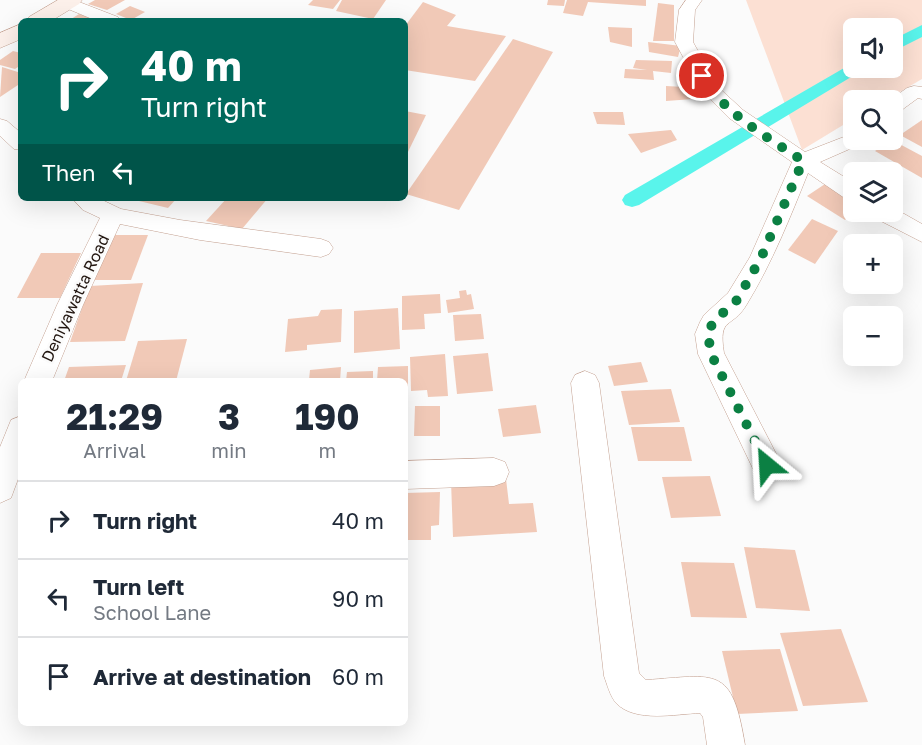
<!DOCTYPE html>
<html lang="en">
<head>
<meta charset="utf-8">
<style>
	:root { --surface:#fff; --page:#f2f2f3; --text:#1f2937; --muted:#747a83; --line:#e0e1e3 }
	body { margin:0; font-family:"Golos Text",sans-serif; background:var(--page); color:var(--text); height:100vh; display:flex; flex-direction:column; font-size:22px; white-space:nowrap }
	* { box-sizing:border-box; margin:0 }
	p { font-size:20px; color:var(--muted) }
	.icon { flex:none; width:33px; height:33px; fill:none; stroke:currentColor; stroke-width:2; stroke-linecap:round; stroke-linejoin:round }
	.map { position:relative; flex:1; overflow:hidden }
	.drawer { position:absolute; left:18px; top:378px; width:390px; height:348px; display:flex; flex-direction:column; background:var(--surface); border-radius:9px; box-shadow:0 6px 24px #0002 }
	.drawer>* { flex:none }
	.top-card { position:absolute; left:18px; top:18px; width:390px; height:183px; border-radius:9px; box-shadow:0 6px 24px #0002; background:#00695c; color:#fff; overflow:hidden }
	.tools { position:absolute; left:843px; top:18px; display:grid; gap:12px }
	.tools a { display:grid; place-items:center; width:60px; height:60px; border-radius:9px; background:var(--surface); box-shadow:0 6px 24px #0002; font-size:30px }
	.pin { position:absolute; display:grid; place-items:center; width:51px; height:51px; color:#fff; margin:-26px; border:3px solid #fff; border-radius:50%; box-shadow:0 2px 6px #0007 }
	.me { position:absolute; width:66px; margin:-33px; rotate:333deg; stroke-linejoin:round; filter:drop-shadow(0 0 4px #0008) }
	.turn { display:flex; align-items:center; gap:21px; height:126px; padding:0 24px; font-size:27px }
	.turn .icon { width:78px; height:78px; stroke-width:2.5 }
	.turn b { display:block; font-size:42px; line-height:51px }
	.then { display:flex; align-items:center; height:57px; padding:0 24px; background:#0003; gap:12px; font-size:22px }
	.eta { display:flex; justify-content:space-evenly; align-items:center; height:102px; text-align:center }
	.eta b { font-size:36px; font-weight:700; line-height:42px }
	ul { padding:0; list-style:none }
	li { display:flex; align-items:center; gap:18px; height:78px; padding:0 24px; border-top:2px solid var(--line) }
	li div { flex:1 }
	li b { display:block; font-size:22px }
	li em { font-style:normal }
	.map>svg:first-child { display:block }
</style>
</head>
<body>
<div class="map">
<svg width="922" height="745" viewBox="0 0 922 745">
	<rect width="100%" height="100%" fill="#fbfbfb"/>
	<path fill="#fce0d3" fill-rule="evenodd" d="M746 0H922V79L886 100H854L853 119 802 150ZM854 28H892V68H854Z"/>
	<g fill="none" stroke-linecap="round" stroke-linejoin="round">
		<g fill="#59f4eb" fill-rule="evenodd">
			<polygon points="922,25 922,37 892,52 892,40"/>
			<polygon points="851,64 854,64 854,68 866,68 639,205 632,207 625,205 622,200 625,195"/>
		</g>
	</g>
	<g fill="#f1c9b7">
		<polygon points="95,0 125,0 107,10 88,4"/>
		<polygon points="313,0 340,0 333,9 308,5"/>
		<polygon points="342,0 386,0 373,19 336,11"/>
		<polygon points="548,0 565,0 564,6 547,5"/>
		<polygon points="567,0 646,0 646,6 588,2 583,16 563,13"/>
		<polygon points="423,2 456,15 447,26 506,36 475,81 405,70 405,26"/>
		<polygon points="658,3 674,5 674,41 653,41"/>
		<polygon points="130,6 145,12 131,20 116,14"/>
		<polygon points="79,14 98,20 98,21 68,21"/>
		<polygon points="608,27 632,28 632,47 610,42"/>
		<polygon points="513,39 553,52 459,210 406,194"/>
		<polygon points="648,42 681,46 678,57 649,52"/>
		<polygon points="13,51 21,53 21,65 15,69 0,65 0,60"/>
		<polygon points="636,60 672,61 671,73 653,71 654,80 624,78 625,69 647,70 633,68"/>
		<polygon points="2,67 21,73 21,83 0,97"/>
		<polygon points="666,86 703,88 707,98 666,101"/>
		<polygon points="405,111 426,115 405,158"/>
		<polygon points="593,112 623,112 625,125 597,124"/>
		<polygon points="922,120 922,147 900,135"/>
		<polygon points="671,130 677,140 641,153 628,134"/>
		<polygon points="892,140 922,156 922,178 875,151"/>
		<polygon points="825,184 854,201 854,212 857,212 845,220 807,196"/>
		<polygon points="141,198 177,198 168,208 139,201"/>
		<polygon points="227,198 268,198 242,229 206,221"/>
		<polygon points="812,219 838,231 815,264 788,250"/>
		<polygon points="112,235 148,235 131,280 92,280"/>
		<polygon points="41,253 81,253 60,298 17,298"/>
		<polygon points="143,283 125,341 70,342 90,286"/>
		<polygon points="466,290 467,295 471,294 474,309 448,313 446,300 460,298 459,291"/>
		<polygon points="440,294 441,313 424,314 425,329 402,330 402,296"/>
		<polygon points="398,308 400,349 354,353 354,311"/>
		<polygon points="342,309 341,342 307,345 307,350 285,352 288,319 318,316 321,310"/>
		<polygon points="481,314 484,339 455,341 453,315"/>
		<polygon points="187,339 176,381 126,381 138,341"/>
		<polygon points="488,353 493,391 457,394 453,356"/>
		<polygon points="445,354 448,396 428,397 427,390 411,391 410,357"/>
		<polygon points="641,362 648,382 614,386 608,366"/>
		<polygon points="126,365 121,381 64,381 69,367"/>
		<polygon points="408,366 408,399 405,399 405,381 377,381 378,367"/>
		<polygon points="341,367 340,381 309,380 310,370"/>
		<polygon points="373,371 373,381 346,381 347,372"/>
		<polygon points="671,389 680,422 629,425 621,391"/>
		<polygon points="536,405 541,433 503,437 498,409"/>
		<polygon points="415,406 440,406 440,436 414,436"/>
		<polygon points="631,427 684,427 692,461 638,461"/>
		<polygon points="710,476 721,516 671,518 662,477"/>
		<polygon points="506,479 509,504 533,503 537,532 453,537 451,481"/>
		<polygon points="440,492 439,525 431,526 431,540 405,540 405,493"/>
		<polygon points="744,547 795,550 810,611 756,608"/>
		<polygon points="681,562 734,563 747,618 691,617"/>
		<polygon points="841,629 868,702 803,706 780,633"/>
		<polygon points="780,649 798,711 737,714 722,651"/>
	</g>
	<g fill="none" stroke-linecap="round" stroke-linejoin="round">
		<defs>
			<g id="street">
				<polygon points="61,0 74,0 118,17 120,21 97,21 61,6 59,3"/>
				<path d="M686 0H702L695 10 693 42 718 87 743 110 805 152 854 133V140H864L861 144 820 162 854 183V201L846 199 808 173C790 218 772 263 747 304 732 330 718 315 724 353L782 465 778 475 767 479 756 475 698 354 695 334 700 322 704 315 728 293 750 257 792 162 729 118 701 90 675 42 679 10Z"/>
				<polygon points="914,86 922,87 922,99 918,98 899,112 892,114 892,100 890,100 907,88"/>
				<polygon points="0,119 7,121 21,133 21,150 14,149 0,136"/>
				<polygon points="72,198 98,198 121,209 180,220 321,239 329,242 333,248 329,254 321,257 200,240 120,224 83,305 52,381 24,381 57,305 100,218 83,210"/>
				<polygon points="892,207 922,224 922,242 875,218 872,212 892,212"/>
				<path d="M585 371 595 375 599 383 639 673 646 680C717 675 732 665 745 745H707L703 717 700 713C676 714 635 723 616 703 610 696 607 684 604 676L571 383 575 375Z"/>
				<polygon points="21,416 21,471 11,498 0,503 0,447 11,420"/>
				<polygon points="494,458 505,462 509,472 505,482 494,486 405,489 405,461"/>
			</g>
			<g id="secondary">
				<polygon points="58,0 82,0 79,4 51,21 26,21 29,17"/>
				<polygon points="21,24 21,39 0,48 0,33"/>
			</g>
		</defs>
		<use href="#street" stroke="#c4a191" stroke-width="1"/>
		<use href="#secondary" stroke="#c4a191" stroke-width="1"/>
		<use href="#street" fill="#fff" fill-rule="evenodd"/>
		<use href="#secondary" fill="#fcf0ea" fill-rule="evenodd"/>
	</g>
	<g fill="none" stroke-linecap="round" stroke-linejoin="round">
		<path stroke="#0b8043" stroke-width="10" stroke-dasharray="0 18" d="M702 76C724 114 768 137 803 161L761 258 737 300 713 322 708 334 711 354 767 465"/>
	</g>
	<g text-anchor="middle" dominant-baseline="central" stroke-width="5" stroke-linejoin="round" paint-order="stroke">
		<g font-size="16" fill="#221610" stroke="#fbfbfb">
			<text transform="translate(75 298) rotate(-65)">Deniyawatta Road</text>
		</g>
	</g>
</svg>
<div class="tools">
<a><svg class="icon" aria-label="sound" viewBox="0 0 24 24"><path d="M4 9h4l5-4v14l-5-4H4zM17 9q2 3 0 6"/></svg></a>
<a><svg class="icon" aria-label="search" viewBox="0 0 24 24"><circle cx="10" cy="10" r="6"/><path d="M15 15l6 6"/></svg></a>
<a><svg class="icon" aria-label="layers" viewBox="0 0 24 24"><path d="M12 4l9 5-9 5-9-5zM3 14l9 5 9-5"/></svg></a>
<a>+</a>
<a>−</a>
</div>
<div class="pin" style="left:702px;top:76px;background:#d93025"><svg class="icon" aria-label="arrive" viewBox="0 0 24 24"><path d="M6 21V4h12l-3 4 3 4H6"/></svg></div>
<svg class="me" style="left:767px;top:465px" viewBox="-20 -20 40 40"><path d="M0-17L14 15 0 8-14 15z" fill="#0b8043" stroke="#fff" stroke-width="4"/></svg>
<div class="top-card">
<div class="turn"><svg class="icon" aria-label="right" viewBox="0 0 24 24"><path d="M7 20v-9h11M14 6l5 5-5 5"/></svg><div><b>40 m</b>Turn right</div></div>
<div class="then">Then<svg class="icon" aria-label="left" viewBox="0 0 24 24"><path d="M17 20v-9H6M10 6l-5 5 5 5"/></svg></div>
</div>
<section class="drawer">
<div class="eta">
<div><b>21:29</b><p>Arrival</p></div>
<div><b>3</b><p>min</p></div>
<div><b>190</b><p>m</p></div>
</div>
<ul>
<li><svg class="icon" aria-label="right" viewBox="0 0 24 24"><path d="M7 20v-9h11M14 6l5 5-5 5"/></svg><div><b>Turn right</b></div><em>40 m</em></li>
<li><svg class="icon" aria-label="left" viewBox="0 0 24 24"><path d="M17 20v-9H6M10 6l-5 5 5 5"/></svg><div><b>Turn left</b><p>School Lane</p></div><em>90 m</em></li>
<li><svg class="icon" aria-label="arrive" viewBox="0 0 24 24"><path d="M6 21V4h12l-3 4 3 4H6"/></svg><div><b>Arrive at destination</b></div><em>60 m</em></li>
</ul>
</section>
</div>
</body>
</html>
